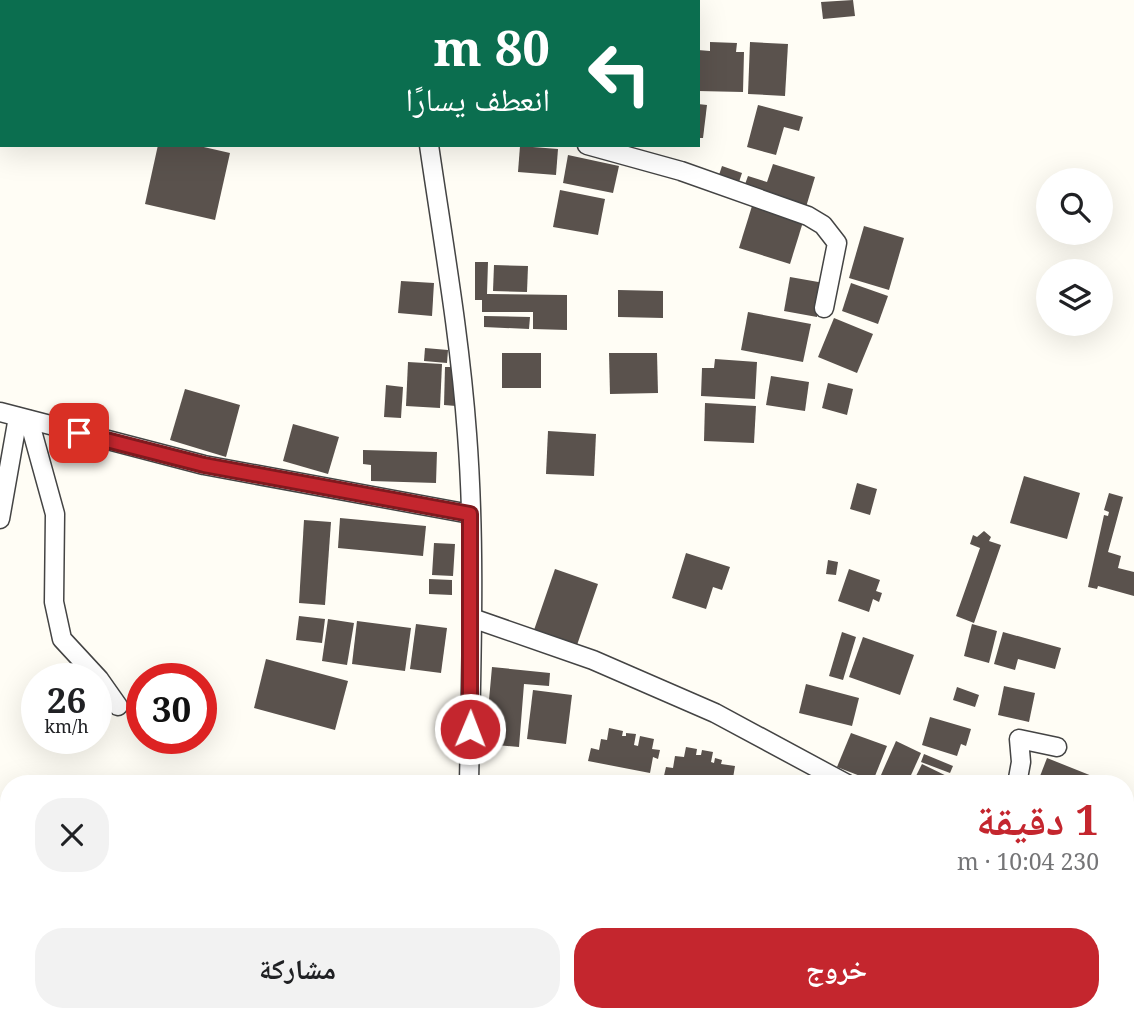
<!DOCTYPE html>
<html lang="ar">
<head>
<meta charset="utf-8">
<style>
	:root { --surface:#fff; --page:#f2f2f2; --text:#202124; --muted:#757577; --accent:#c4262e }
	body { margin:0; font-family:"Noto Serif","Noto Naskh Arabic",serif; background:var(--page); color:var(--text); direction:rtl; height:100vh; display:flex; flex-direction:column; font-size:26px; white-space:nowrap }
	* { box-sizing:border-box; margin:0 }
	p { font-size:23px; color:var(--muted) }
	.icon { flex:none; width:38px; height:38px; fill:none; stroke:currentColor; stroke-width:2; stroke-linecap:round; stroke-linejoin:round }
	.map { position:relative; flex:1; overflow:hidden; direction:ltr }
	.drawer { position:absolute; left:0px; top:775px; width:1134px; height:247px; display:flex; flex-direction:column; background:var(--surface); border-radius:28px 28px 0 0; box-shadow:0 7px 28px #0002; direction:rtl }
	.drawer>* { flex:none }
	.guide { position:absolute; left:0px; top:0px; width:700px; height:147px; box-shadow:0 7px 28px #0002; direction:rtl; background:#0b6e4f; color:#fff; overflow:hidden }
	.tools { position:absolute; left:1036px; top:168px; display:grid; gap:14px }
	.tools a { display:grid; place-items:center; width:77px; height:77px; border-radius:50%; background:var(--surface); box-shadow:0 7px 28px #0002; font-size:35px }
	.speed { position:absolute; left:21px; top:663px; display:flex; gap:14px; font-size:35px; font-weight:700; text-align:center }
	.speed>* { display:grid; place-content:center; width:91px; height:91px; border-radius:50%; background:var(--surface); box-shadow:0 7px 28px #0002; line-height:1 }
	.speed small { font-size:18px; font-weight:400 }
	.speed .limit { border:10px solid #d22; background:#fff; color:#111 }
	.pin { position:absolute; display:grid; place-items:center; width:60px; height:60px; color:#fff; margin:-30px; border-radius:14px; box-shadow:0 4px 10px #0006 }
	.me { position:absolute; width:77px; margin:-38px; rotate:1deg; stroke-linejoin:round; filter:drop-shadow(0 0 5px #0008) }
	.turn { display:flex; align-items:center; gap:24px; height:147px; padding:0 35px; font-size:32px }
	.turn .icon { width:91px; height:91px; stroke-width:2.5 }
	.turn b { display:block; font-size:49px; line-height:60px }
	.round { display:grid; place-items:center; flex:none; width:74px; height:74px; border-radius:28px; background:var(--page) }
	.head { display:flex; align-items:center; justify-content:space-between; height:119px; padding:0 35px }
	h1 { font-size:42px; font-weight:700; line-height:52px; color:var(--accent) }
	.cta { display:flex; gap:14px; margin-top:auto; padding:14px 35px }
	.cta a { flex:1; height:80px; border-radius:28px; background:var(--accent); color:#fff; font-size:28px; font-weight:700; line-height:80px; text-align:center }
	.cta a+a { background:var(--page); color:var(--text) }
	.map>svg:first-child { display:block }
</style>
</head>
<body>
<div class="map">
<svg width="1134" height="1021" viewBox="0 0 1134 1021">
	<rect width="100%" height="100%" fill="#fffdf5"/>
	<g fill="#5a524d">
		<polygon points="853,0 855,16 823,19 821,2"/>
		<polygon points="710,42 737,43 736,52 744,52 743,92 698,91 698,50 710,51"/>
		<polygon points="750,42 788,44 785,96 748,94"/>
		<polygon points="698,104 707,105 703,138 698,138"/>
		<polygon points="758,105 803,117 799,131 784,127 776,155 747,147"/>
		<polygon points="158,145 195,145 230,153 215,220 145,204"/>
		<polygon points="520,146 558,149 556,175 518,172"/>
		<polygon points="568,155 619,166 613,193 563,183"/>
		<polygon points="773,164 815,177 806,207 744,187 748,176 767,182"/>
		<polygon points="722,166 742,173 738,185 718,178"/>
		<polygon points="560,190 605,199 598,235 553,227"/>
		<polygon points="752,206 803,222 790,264 739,248"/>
		<polygon points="864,226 904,238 889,290 849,278"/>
		<polygon points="475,262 488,262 487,294 567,295 567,330 533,329 533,312 482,312 482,300 475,300"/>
		<polygon points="494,265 528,266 527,292 493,291"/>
		<polygon points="790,277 824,283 817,317 784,311"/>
		<polygon points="401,281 434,283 432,316 398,313"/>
		<polygon points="851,283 888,296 878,324 842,311"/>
		<polygon points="618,290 663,291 663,318 618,317"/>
		<polygon points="748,312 811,324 803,362 741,350"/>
		<polygon points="484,316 530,317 529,329 484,327"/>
		<polygon points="834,318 873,334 857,373 818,357"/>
		<polygon points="425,348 448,350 447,363 424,361"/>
		<rect x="502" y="353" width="39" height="35"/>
		<polygon points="609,353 657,353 658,393 610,394"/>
		<polygon points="715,359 757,362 755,399 701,396 702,368 714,368"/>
		<polygon points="408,362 442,364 440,408 406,406"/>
		<polygon points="445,367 457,367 456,406 444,405"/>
		<polygon points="771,376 809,382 805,411 766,405"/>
		<polygon points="828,383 853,389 847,415 822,408"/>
		<polygon points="386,385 403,387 401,418 384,417"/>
		<polygon points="185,389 240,405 226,457 170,440"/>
		<polygon points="705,403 756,406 754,443 704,441"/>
		<polygon points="293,424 339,437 328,474 283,461"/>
		<polygon points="548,431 596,434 594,476 546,474"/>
		<polygon points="363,450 437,452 436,483 371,481 371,465 363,464"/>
		<polygon points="1024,476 1080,493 1067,539 1010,523"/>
		<polygon points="857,483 877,489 870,515 850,509"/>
		<polygon points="1109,493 1123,497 1108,552 1121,556 1118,568 1134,572 1134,596 1098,586 1097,589 1088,587 1104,515 1108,516 1109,512 1104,510"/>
		<polygon points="340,518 426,526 423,556 338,548"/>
		<polygon points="304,520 331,522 325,605 299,603"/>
		<polygon points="984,531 991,537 989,541 1001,545 974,623 956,616 980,548 970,544 973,535 977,537"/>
		<polygon points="434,543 455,544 453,576 432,575"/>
		<polygon points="686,553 730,567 722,590 713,587 706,609 672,598"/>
		<polygon points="828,560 838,562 836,575 826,574"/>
		<polygon points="555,569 598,584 577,645 534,630"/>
		<polygon points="849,569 880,580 876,591 882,593 879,602 873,599 869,612 838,601"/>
		<polygon points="429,579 452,580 452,595 429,594"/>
		<polygon points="299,616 325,619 322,643 296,640"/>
		<polygon points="328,619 354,623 347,665 322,661"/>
		<polygon points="357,621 411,628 405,671 352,664"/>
		<polygon points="416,624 447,628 441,673 410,669"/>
		<polygon points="972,624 997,631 989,663 964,656"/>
		<polygon points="842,632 856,637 843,680 829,676"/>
		<polygon points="1003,632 1061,648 1055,669 1018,659 1015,670 994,664"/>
		<polygon points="863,637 914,655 900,695 849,677"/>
		<polygon points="266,659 348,681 335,730 254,708"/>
		<polygon points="492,667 550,673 549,686 524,684 519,747 485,744"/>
		<polygon points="806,684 859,698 852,726 799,713"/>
		<polygon points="1004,686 1035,693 1029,722 998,715"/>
		<polygon points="957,687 979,695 975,707 953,700"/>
		<polygon points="533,690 572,695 566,744 527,739"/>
		<polygon points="930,717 971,729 966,746 961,744 957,756 922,745"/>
		<polygon points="609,728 623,731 622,736 626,736 626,733 636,734 634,745 638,746 640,736 654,739 652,749 660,750 658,759 653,757 650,773 588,761 591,748 599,750 601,739 607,740"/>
		<polygon points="851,733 887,746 873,781 837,767"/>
		<polygon points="896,741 921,753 907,784 877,784"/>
		<polygon points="686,747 697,749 696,755 701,755 702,750 713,752 711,762 714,763 715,758 722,760 721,764 735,766 733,778 729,777 728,784 683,784 663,780 666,767 673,768 675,756 684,757"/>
		<polygon points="924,754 953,766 950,773 921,762"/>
		<polygon points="1047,758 1092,776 1089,784 1037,784"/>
		<polygon points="922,764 957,781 956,784 912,784"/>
		<polygon points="1125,951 1134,955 1134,973 1125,991"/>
		<polygon points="245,1013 284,1013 283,1019"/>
		<rect x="305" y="1013" width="20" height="8"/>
		<polygon points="381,1013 421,1013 421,1021 380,1021"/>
		<polygon points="425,1013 451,1013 451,1021 424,1021"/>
		<polygon points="489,1013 571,1013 572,1021 489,1021"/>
		<polygon points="981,1013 1025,1013 1021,1021 976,1021"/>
	</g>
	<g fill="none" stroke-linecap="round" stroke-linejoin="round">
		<defs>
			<g id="minor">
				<polyline points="408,0 408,2"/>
				<polyline points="563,2 563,0"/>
				<path d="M429 145C443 241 460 337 467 434 476 550 471 668 469 784"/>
				<polyline points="587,145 681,171 808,216 823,225 837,243 824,308"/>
				<polyline points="0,412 204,465 470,514"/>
				<polyline points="29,420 55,514 54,602 62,639 99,679 118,706"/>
				<polyline points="0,519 18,417"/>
				<polyline points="472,618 593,660 715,713 847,784"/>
				<polyline points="1017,784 1021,762 1019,739 1057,747"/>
				<polyline points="1125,937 1134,941"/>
				<polyline points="1099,1013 1114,1021"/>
				<polyline points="466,1021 466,1013"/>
				<polyline points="1054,1021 1061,1013"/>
			</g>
		</defs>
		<use href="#minor" stroke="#444" stroke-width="21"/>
		<use href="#minor" stroke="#fff" stroke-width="18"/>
	</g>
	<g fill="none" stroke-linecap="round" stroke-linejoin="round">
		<defs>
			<polyline id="route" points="79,433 204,465 470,514 470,729"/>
		</defs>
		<use href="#route" stroke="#7f191e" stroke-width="18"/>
		<use href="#route" stroke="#c4262e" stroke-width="12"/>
	</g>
</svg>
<div class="tools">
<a><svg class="icon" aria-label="search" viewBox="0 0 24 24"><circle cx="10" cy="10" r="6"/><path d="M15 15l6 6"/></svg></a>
<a><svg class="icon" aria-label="layers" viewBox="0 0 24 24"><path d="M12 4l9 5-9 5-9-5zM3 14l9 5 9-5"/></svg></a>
</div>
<div class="speed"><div>26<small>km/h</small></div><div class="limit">30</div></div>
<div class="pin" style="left:79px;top:433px;background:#d93025"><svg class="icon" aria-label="arrive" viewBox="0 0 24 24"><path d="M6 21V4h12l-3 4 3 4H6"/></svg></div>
<svg class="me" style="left:470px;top:729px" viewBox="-20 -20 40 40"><circle r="17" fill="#c4262e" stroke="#fff" stroke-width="3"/><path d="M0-11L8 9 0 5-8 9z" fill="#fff"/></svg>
<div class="guide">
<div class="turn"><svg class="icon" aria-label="left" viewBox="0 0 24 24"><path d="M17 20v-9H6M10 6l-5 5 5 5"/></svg><div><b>80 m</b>انعطف يسارًا</div></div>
</div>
<section class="drawer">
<div class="head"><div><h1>1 دقيقة</h1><p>230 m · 10:04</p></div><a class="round"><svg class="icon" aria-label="close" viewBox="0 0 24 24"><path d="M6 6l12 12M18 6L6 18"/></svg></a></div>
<div class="cta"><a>خروج</a><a>مشاركة</a></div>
</section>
</div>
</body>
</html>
